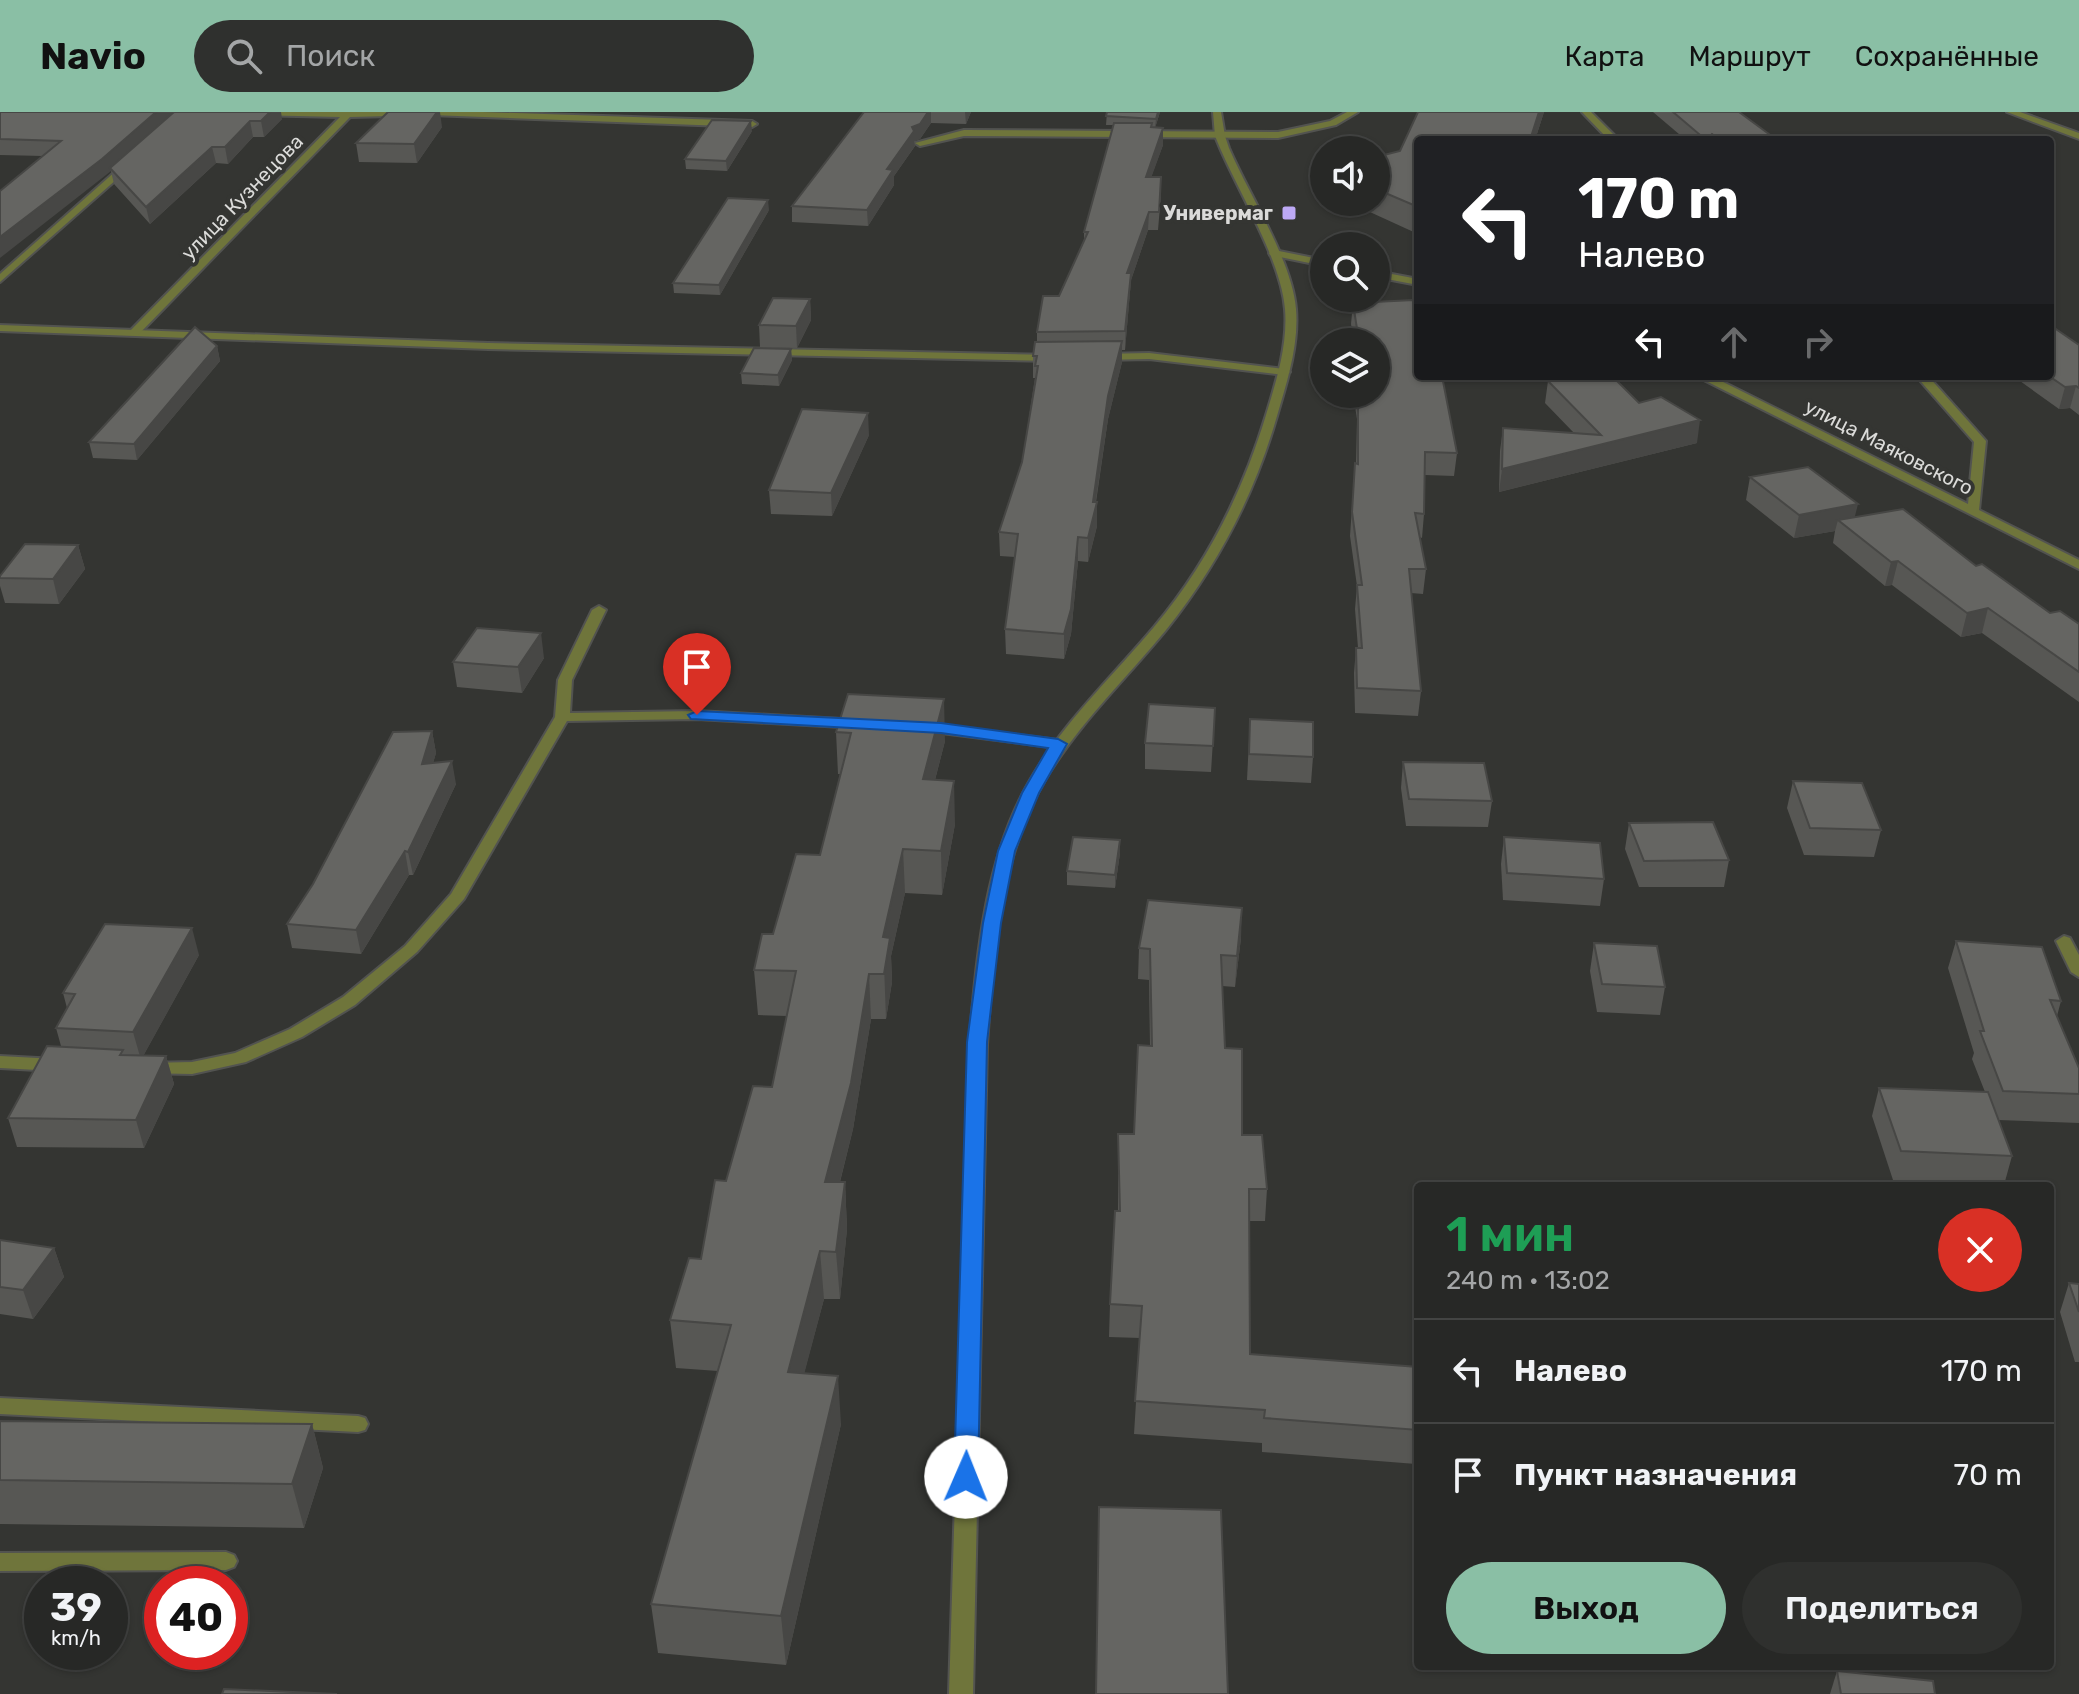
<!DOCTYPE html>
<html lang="ru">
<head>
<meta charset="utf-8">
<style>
	:root { --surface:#272826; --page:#2f302e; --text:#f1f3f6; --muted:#a4a6a7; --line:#434443; --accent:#8abfa5 }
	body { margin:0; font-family:Rubik,sans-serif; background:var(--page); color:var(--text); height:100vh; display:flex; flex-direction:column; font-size:30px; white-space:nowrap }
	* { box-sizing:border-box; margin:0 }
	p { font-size:26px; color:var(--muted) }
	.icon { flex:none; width:44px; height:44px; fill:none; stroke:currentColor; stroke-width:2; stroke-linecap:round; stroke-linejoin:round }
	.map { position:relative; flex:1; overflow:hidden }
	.side { position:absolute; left:1414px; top:1070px; width:640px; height:488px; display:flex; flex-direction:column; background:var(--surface); border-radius:8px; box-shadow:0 2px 6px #0004,0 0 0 2px var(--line) }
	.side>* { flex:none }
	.hud { position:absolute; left:1414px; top:24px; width:640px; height:244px; border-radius:8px; box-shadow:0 2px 6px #0004,0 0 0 2px var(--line); background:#202124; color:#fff; overflow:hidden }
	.buttons { position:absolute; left:1310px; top:24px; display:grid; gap:16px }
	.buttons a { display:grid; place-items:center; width:80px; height:80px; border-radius:50%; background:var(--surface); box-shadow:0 2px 6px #0004,0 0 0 2px var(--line); font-size:40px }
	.speed { position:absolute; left:24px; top:1454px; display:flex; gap:16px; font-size:40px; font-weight:700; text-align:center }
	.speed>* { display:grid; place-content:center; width:104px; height:104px; border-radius:50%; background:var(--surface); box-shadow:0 2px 6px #0004,0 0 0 2px var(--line); line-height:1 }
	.speed small { font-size:20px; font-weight:400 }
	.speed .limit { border:12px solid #d22; background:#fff; color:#111 }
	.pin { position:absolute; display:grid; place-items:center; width:68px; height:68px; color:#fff; margin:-82px -34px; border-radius:50% 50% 50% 0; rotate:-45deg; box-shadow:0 0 8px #0007 }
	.pin .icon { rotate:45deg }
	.me { position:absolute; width:88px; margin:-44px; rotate:1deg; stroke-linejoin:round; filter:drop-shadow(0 0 6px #0008) }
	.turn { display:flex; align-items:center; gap:28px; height:168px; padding:0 32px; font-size:36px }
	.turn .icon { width:104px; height:104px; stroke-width:2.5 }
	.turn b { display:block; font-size:56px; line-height:68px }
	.lanes { display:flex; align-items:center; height:76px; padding:0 32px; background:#0003; justify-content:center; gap:40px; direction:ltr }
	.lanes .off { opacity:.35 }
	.round { display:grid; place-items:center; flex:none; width:84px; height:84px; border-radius:42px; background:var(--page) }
	.head { display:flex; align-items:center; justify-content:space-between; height:136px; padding:0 32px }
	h1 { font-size:48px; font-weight:600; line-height:60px; color:#1e9e55 }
	.action { display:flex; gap:16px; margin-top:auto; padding:16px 32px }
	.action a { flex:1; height:92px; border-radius:48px; background:var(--accent); color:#111; font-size:32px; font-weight:600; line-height:92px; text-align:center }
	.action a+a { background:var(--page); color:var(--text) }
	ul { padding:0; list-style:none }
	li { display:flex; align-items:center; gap:24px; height:104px; padding:0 32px; border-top:2px solid var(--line) }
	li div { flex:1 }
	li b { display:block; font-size:30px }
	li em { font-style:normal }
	header { display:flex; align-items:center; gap:48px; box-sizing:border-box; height:112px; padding:0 40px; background:var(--accent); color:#111 }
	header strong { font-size:38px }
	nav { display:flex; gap:44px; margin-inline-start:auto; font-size:28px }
	.search { width:560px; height:72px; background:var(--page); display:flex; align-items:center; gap:20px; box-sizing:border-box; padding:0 28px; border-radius:44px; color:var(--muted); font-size:30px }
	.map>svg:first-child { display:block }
</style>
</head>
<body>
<header>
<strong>Navio</strong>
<div class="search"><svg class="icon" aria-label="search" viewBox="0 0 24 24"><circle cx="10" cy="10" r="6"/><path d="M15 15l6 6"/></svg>Поиск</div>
<nav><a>Карта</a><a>Маршрут</a><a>Сохранённые</a></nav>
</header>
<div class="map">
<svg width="2079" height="1582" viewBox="0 0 2079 1582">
	<rect width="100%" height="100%" fill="#343532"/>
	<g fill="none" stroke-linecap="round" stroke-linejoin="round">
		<defs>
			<g id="service">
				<polygon points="2007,0 2020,0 2079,21 2079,27"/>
				<polygon points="0,213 488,231 1054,243 1060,246 1054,249 488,237 0,219"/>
				<polygon points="1149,241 1284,257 1290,260 1284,263 1149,247 1101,248 1095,245 1101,242"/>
				<polygon points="599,494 606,498 572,568 570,601 697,599 860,608 867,612 860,616 697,607 567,609 464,787 417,840 355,893 302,925 246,950 192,962 142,961 139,957 142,953 148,951 192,950 235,941 290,917 343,885 405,834 451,782 555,605 558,568 592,498"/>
				<polygon points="923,611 1058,628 1065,632 1058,636 918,618 916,615 918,612"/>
				<polygon points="2064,824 2070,826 2079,843 2079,865 2071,860 2056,829"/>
				<polygon points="0,944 56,947 65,953 56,959 0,956"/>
				<polygon points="0,1286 358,1304 365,1306 368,1312 365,1318 358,1320 0,1302"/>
				<polygon points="226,1440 234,1443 237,1449 234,1455 226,1458 0,1459 0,1441"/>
			</g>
			<g id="minor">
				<polygon points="250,0 483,0 752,9 757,12 752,15 431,3 350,5 138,223 130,223 130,219 340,5 254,3"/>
				<polygon points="1347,0 1358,0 1336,13 1278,26 964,24 920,34 915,31 964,18 1278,20 1330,9"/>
				<polygon points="1582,0 1591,0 1619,28 1609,28"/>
				<polygon points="126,50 134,52 0,170 0,162"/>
				<polygon points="1274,138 1324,148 1324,154 1270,143 1269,141"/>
				<polygon points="1376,159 1418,167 1418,173 1376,165"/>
				<polygon points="1696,264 1711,264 1968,392 1974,330 1916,264 1928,264 1986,329 1979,398 2079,448 2079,457"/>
			</g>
			<path id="tertiary" d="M1213 0H1221L1225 24 1229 36C1249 83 1292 148 1296 197 1299 233 1287 270 1277 304 1254 384 1218 453 1166 518 1125 568 1078 612 1045 668 999 746 993 845 987 933L973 1582H949L969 933C977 845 984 748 1029 670 1062 612 1111 566 1154 515 1207 452 1242 382 1266 303 1276 270 1288 233 1285 197 1281 148 1240 83 1220 36L1215 24Z"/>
		</defs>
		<use href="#service" stroke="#525350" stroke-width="4"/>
		<use href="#minor" stroke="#525350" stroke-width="4"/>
		<use href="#tertiary" stroke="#525350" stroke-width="4"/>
		<use href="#service" fill="#6f753b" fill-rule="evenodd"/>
		<use href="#minor" fill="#6f753b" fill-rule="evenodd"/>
		<use href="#tertiary" fill="#6f753b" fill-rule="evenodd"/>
	</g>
	<g fill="#575754">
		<polygon points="0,0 282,7 264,25 253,25 228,52 216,51 150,112 114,72 111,59 43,44 0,43"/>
		<polygon points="864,0 971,0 966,12 931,11 920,27 914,29 915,34 894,64 894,73 868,114 792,110 792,94"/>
		<polygon points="1107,0 1160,0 1155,16 1163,33 1151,65 1161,83 1158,118 1148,118 1131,168 1125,238 1122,238 1122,250 1108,307 1096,390 1097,390 1097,414 1088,450 1078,449 1071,522 1064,547 1006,542 1005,517 1015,445 1000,444 999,420 1022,350 1035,266 1033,266 1033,244 1037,230 1037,220 1059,184 1084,129 1084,120 1113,13 1106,13"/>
		<polygon points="1418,0 1544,0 1535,28 1418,28 1418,122 1348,90 1376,90 1376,45 1400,39"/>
		<polygon points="1653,0 1739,0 1777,28 1686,28"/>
		<polygon points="442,15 417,51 359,50 356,31"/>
		<polygon points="752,19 727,59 686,57 685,47"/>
		<polygon points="769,98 720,183 674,181 673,171"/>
		<polygon points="810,187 811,208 797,236 760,235 759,213"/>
		<polygon points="1353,191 1457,341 1454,364 1425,363 1424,402 1422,426 1420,425 1426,457 1423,482 1411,481 1421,579 1418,604 1355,601 1354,561 1356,536 1358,536 1355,497 1357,474 1350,424 1355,351 1356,351 1357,307 1353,282 1376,282 1376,230 1354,230 1351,212"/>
		<polygon points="2079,233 2079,303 2070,296 2059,297 2013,264 2050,264"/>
		<polygon points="217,234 220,249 137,348 93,346 89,330"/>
		<polygon points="791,237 792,248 779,274 742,272 741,261"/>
		<polygon points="1548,269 1639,291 1697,331 1499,380 1500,339 1503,316 1574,321 1545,291"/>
		<polygon points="869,323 832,404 771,402 769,378"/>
		<polygon points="1750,365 1976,454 2050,501 2079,512 2079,590 1982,521 1961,525 1892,473 1885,474 1833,431 1835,419 1794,426 1746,388"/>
		<polygon points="78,433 85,457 59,492 5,491 0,474 0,464"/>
		<polygon points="544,546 522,581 457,575 453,550"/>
		<polygon points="1215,596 1211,660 1145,657 1145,631"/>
		<polygon points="1250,607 1313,645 1311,671 1247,668"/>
		<polygon points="432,619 436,641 433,651 456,672 413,763 409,763 361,842 292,836 287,812"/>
		<polygon points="836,620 945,629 935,668 955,712 942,783 905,781 891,844 892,870 886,907 871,907 853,1017 840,1070 845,1070 847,1117 840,1187 824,1187 804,1261 841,1312 786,1553 658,1541 651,1492 718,1259 676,1256 670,1208 701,1147 726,1069 772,975 787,904 758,903 754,858 773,822 820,743 840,662 838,662"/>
		<polygon points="1403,650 1492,689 1488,715 1406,714 1401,676"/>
		<polygon points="1793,669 1881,718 1874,745 1804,743 1787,696"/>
		<polygon points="1629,711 1729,748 1724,775 1639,775 1625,737"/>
		<polygon points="1504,725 1604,767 1600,794 1503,788 1501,752"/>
		<polygon points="1120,728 1120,741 1115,776 1067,773 1067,759"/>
		<polygon points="1241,826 1235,875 1222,874 1225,936 1242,1023 1267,1077 1265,1109 1249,1109 1250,1242 1418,1255 1418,1338 1416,1352 1262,1340 1262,1331 1134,1322 1140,1226 1109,1225 1110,1192 1118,1099 1118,1022 1134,1022 1150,934 1149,868 1138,867 1139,836"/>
		<polygon points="1956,829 2061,889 2057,904 2079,982 2079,1011 1998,1008 2012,1044 2004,1073 1893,1068 1872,1004 1879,976 1985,980 1972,947 1974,941 1948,856"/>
		<polygon points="1594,831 1665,875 1660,903 1597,900 1590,859"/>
		<polygon points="199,843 143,944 166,944 174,972 144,1036 17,1035 8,1006 61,934 56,916 67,896 63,881"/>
		<polygon points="0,1128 54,1136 64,1165 33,1207 0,1202"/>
		<polygon points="2069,1171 2079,1172 2079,1250 2075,1250 2060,1200"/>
		<polygon points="0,1309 312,1312 323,1356 304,1416 0,1412"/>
		<polygon points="1837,1559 1935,1582 1830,1582"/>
	</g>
	<g fill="#474745">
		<polygon points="156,0 177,0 110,56 111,59 106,63 0,146 0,125"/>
		<polygon points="270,0 281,0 282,7 264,25 261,9"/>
		<polygon points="437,0 440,0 442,15 417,51 414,32"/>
		<polygon points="928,0 931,0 931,11 920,27 914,29 915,34 894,64 894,73 868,114 867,98 887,57 912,15"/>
		<polygon points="965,0 971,0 966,12"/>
		<polygon points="1158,0 1160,0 1155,16 1156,7"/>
		<polygon points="1539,0 1544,0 1535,28 1530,28"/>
		<polygon points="250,9 253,25 228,52 225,35"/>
		<polygon points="751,9 752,19 727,59 726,49"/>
		<polygon points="1163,16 1163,33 1145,83 1146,65"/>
		<polygon points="212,35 216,51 150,112 146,95"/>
		<polygon points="768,88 769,98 720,183 719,173"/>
		<polygon points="1149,100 1148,118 1131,168 1125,238 1127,161"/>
		<polygon points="810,187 811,208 797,236 796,214"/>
		<polygon points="1122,229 1122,250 1108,307 1094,401 1097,390 1097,414 1088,450 1088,426 1108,284"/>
		<polygon points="217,234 220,249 137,348 134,332"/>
		<polygon points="791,237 792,248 779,274 778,263"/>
		<polygon points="2076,274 2070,296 2059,297 2065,275"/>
		<polygon points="868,301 869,323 832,404 831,381"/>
		<polygon points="1700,308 1697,331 1499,380 1502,357"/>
		<polygon points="1858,392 1852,416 1838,408 1835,419 1794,426 1799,403"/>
		<polygon points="1078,425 1078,449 1071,522 1064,547 1064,522"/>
		<polygon points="78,433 85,457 59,492 53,467"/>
		<polygon points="1898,449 1892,473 1885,474 1891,450"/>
		<polygon points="1988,496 1982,521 1961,525 1967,501"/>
		<polygon points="541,521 544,546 522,581 518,555"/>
		<polygon points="944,587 945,629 924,710 923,667"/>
		<polygon points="432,619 436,641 426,674 422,652"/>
		<polygon points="452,649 456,672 413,763 408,740"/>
		<polygon points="954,669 955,712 942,783 941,739"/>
		<polygon points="1120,728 1120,741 1115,776 1115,763"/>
		<polygon points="903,737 905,781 891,844 892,870 886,907 883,825"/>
		<polygon points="405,739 409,763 361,842 356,818"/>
		<polygon points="1242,796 1241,826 1235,875 1237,844"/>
		<polygon points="192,816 199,843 141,948 133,920"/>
		<polygon points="869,862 871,907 853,1017 828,1117 825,1070"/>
		<polygon points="166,944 174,972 144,1036 136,1008"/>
		<polygon points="845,1070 847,1117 840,1187 836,1140"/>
		<polygon points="54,1136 64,1165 33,1207 23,1178"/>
		<polygon points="820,1139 824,1187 792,1308 788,1260"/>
		<polygon points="838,1264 841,1312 786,1553 781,1504"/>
		<polygon points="312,1312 323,1356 304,1416 292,1372"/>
	</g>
	<g fill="#656562" stroke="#474745" stroke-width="2">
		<polygon points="0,0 156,0 102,47 0,125 0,79 61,29 0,27"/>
		<polygon points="174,0 270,0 261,9 250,9 225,35 212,35 146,95 110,56"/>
		<polygon points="388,0 437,0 414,32 356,31"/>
		<polygon points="864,0 928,0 920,12 912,15 914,19 887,57 893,58 867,98 792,94"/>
		<polygon points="1107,0 1158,0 1156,7 1106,4"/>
		<polygon points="1418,0 1539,0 1530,28 1418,28 1418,95 1376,77 1376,45 1400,39"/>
		<polygon points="1673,0 1739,0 1777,28 1720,28 1712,22 1706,28"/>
		<polygon points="712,8 751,9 726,49 685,47"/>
		<polygon points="1114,11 1152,11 1151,15 1163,16 1146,65 1161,65 1159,100 1149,100 1127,161 1131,161 1125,219 1037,220 1043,184 1059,184 1088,120 1084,120"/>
		<polygon points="728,86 768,88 719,173 673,171"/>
		<polygon points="773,186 810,187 796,214 759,213"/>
		<polygon points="1414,188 1418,194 1418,264 1442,264 1457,341 1425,340 1424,402 1415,401 1426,457 1409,457 1421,579 1357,576 1356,536 1362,536 1357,473 1362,473 1352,400 1355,351 1358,352 1358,282 1376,282 1376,230 1359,230 1353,191"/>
		<polygon points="2050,213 2079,233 2079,276 2076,274 2065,275 2049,264"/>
		<polygon points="195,215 217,234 134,332 89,330"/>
		<polygon points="1122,229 1108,284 1093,390 1097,390 1088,426 1078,425 1071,497 1064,522 1005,517 1018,422 999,420 1022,350 1038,254 1035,254 1037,244 1033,244 1035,230"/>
		<polygon points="754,236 791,237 778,263 741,261"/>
		<polygon points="1594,264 1612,264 1639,291 1661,285 1700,308 1502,357 1503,316 1601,323 1548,269"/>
		<polygon points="802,297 868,301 831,381 769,378"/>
		<polygon points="1808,355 1858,392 1799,403 1750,365"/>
		<polygon points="1903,397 1976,454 1982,452 2050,501 2060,499 2079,512 2079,560 1988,496 1967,501 1898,449 1891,450 1838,408"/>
		<polygon points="25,432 78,433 53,467 0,466 0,464"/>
		<polygon points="477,516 541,521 518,555 453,550"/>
		<polygon points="848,582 944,587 923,667 954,669 941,739 903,737 883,825 890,826 884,862 869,862 851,971 825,1070 845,1070 836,1140 820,1139 788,1260 838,1264 781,1504 651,1492 731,1213 670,1208 689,1146 701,1147 715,1068 726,1069 753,974 772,975 796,859 754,858 762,822 773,822 796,742 820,743 851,621 836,620"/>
		<polygon points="1149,592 1215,596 1213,634 1145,631"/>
		<polygon points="1250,607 1313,610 1313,645 1249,642"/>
		<polygon points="432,619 422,652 452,649 408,740 405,739 356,818 287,812 313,772 393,620"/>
		<polygon points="1403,650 1484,651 1492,689 1409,687"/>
		<polygon points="1793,669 1862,671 1881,718 1810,716"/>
		<polygon points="1713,710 1729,748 1644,749 1629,711"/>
		<polygon points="1073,725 1120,728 1115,763 1067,759"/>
		<polygon points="1504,725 1600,731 1604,767 1507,761"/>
		<polygon points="1148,788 1242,796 1237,844 1221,843 1225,936 1242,937 1242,1023 1262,1023 1267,1077 1249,1077 1250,1242 1418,1255 1418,1318 1264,1306 1265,1298 1135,1289 1142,1194 1110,1192 1115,1099 1120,1099 1118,1022 1134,1022 1138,933 1152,934 1150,837 1139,836"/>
		<polygon points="105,812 192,816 133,920 56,916 75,882 63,881"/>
		<polygon points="1956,829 2042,835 2061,889 2050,888 2079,956 2079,982 2003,979 1980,919 1984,919"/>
		<polygon points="1594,831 1657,834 1665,875 1602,872"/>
		<polygon points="47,934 123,938 120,943 166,944 136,1008 8,1006"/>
		<polygon points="1879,976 1988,980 2012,1044 1901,1039"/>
		<polygon points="0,1128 54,1136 23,1178 0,1175"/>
		<polygon points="2069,1171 2079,1172 2079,1200"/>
		<polygon points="0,1309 312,1312 292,1372 0,1368"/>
		<polygon points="1099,1395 1221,1398 1228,1582 1096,1582"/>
		<polygon points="1837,1559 1933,1569 1935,1582 1841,1582"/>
		<polygon points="224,1577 337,1582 222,1582"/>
	</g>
	<polygon fill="#1a73e8" stroke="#114b97" stroke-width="2" points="697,599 941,611 1058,627 1067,632 1039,681 1015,739 1001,811 987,930 978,1365 975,1371 966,1374 958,1371 954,1365 967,930 983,811 998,739 1022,681 1048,636 941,621 691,607 688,603"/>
	<rect fill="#bda9f5" stroke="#343532" stroke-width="3" x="1281" y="93" width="16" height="16" rx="4"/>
	<g text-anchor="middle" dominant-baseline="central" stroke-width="8" stroke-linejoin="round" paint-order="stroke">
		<g font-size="20" fill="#dbdbd9" stroke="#343532">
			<text transform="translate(242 85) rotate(-46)">улица Кузнецова</text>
			<text transform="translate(1889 335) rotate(27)">улица Маяковского</text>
		</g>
		<g font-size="20" font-weight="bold" fill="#dbdbd9" stroke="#343532" text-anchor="end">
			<text x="1273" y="101">Универмаг</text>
		</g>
	</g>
</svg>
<div class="buttons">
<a><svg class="icon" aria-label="sound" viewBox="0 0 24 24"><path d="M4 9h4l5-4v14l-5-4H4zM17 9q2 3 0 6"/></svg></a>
<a><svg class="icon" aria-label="search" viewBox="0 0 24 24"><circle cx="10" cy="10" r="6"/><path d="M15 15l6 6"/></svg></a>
<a><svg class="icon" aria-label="layers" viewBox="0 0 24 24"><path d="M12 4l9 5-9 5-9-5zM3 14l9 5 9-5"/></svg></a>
</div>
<div class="speed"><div>39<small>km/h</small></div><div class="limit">40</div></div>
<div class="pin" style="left:697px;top:603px;background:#d93025"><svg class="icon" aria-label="arrive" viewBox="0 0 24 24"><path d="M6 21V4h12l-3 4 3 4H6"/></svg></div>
<svg class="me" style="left:966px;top:1365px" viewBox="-20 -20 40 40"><circle r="19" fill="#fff"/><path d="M0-13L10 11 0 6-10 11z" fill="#1a73e8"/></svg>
<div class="hud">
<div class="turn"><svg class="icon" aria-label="left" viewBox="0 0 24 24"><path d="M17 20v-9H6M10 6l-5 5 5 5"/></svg><div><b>170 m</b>Налево</div></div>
<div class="lanes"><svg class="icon" aria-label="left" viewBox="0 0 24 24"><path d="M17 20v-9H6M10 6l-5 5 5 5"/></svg><svg class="icon off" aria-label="ahead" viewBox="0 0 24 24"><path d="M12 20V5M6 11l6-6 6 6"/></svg><svg class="icon off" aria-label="right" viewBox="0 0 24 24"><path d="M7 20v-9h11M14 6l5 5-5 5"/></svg></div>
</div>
<section class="side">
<div class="head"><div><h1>1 мин</h1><p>240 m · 13:02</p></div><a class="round" style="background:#d93025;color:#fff"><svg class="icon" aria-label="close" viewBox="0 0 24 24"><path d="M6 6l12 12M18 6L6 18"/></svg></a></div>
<ul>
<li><svg class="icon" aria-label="left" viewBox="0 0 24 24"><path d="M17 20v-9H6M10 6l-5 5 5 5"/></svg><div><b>Налево</b></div><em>170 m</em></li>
<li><svg class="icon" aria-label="arrive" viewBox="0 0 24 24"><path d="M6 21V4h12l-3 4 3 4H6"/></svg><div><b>Пункт назначения</b></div><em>70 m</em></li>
</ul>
<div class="action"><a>Выход</a><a>Поделиться</a></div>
</section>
</div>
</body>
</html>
